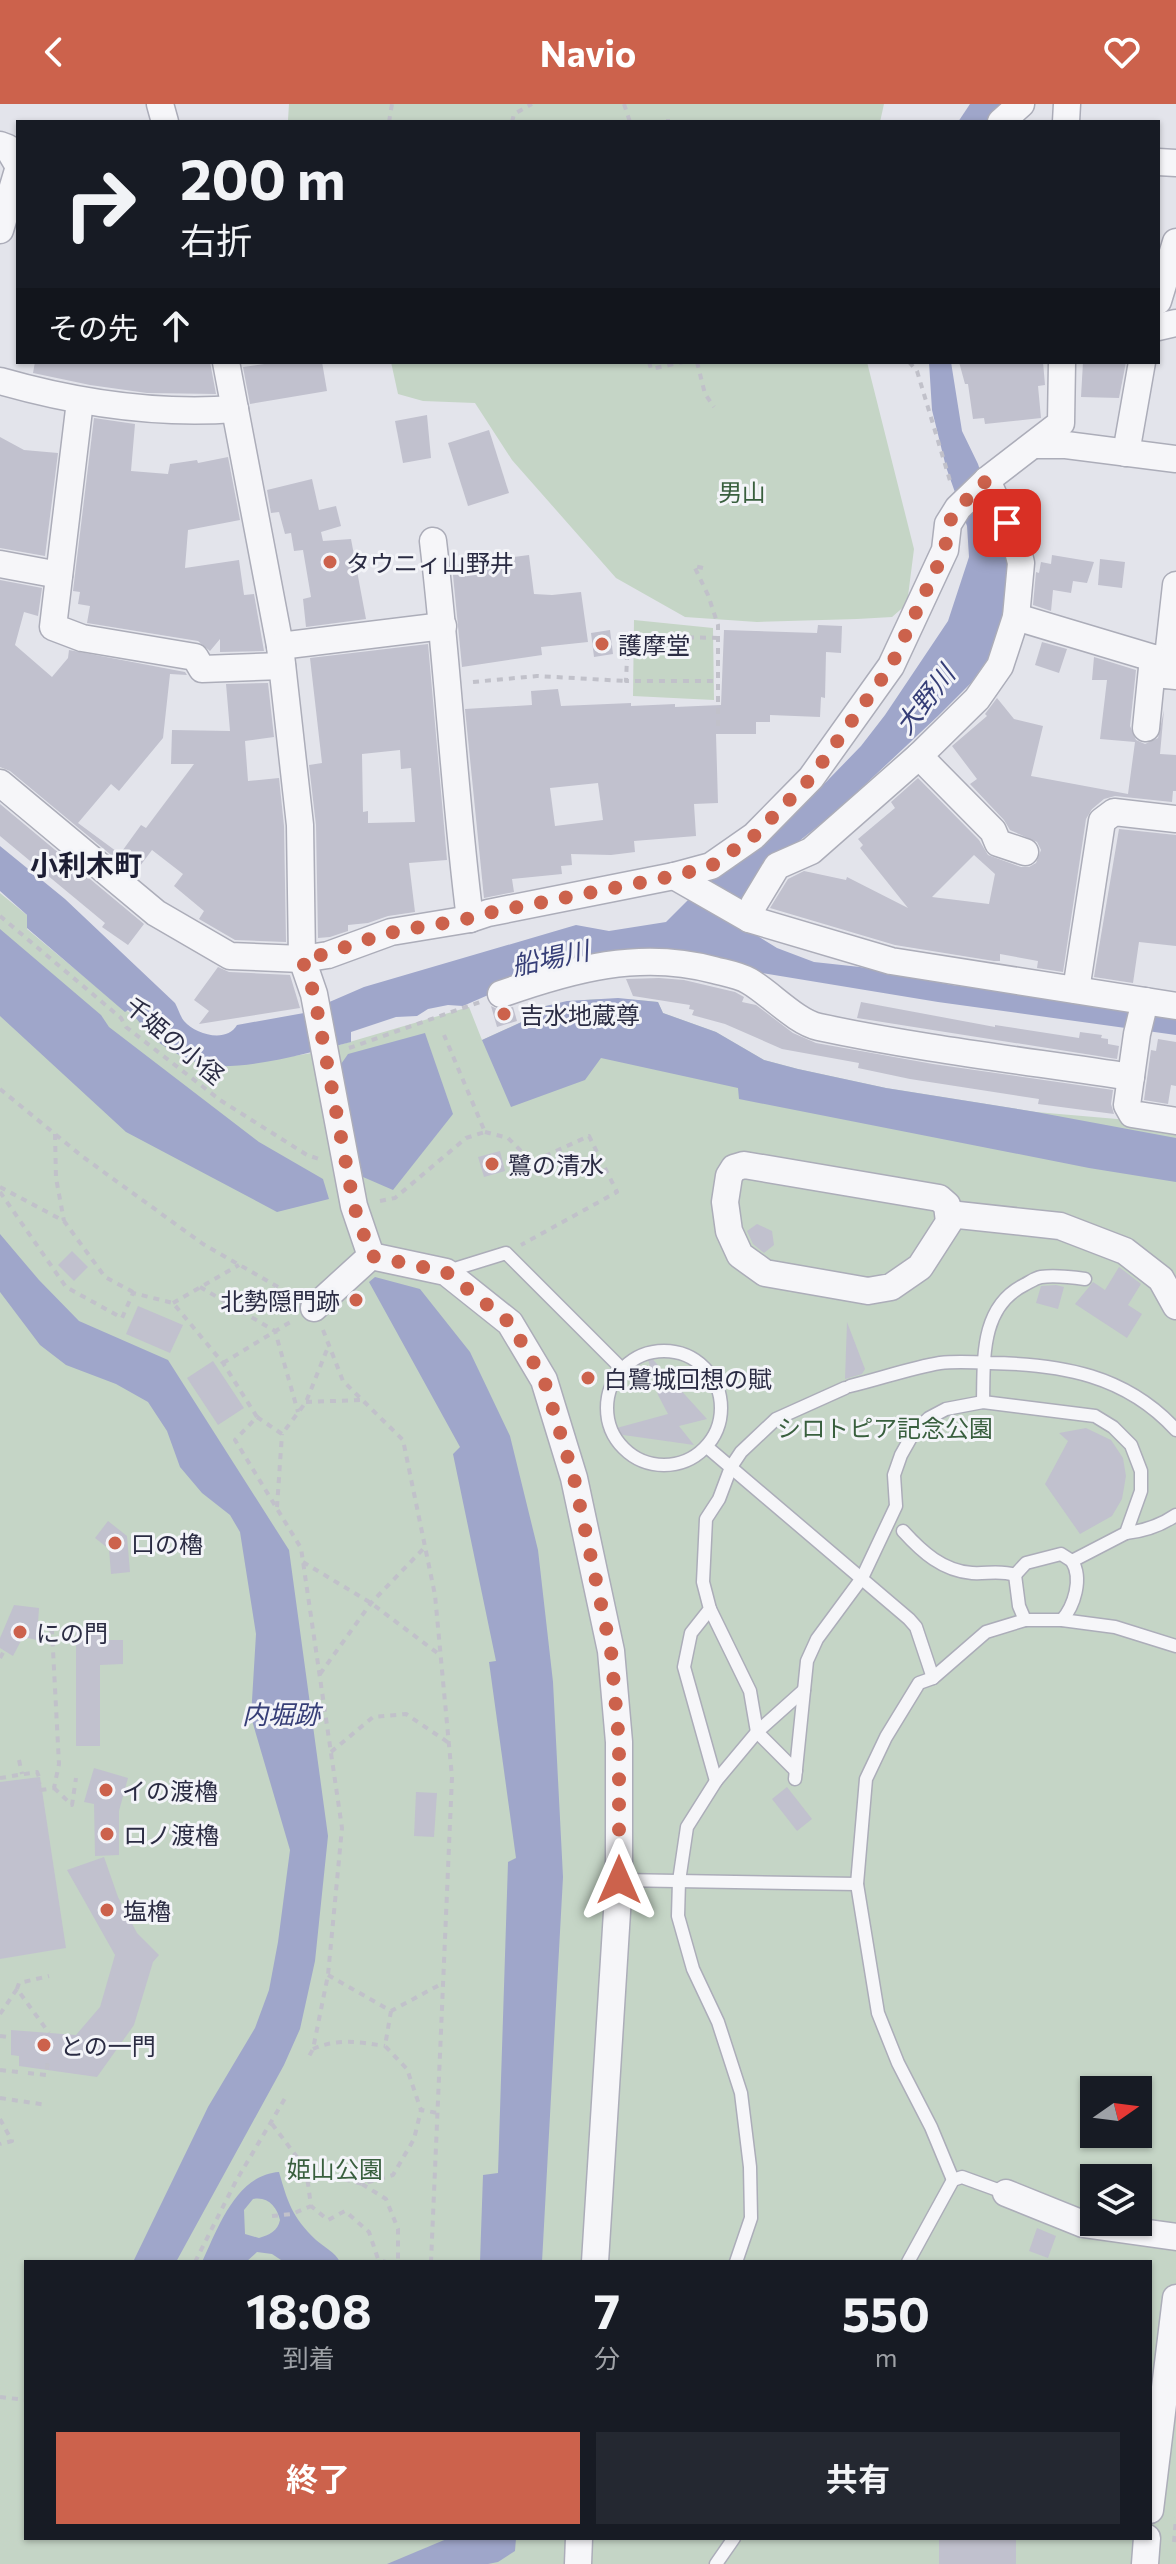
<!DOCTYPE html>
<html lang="ja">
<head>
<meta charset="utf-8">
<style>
	:root { --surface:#171b24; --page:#242831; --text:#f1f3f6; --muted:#9ea1a6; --accent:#cc624c }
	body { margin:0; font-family:Commissioner,"Noto Sans JP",sans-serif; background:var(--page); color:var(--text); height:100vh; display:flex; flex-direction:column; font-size:30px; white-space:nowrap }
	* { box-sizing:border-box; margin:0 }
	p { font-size:26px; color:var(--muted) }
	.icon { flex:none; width:44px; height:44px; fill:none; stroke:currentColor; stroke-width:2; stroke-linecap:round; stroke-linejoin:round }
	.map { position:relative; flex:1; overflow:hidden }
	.panel { position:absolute; left:24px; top:2156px; width:1128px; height:280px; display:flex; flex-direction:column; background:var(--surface); border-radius:0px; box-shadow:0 2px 6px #0004 }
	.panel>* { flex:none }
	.guide { position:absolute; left:16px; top:16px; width:1144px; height:244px; border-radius:0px; box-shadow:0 2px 6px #0004; background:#171b24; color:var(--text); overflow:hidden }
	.needle { width:52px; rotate:76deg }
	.buttons { position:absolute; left:1080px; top:1972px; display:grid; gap:16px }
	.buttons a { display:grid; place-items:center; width:72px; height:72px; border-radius:0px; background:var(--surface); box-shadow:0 2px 6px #0004; font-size:40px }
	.pin { position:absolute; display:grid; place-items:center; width:68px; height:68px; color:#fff; margin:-34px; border-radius:16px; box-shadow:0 4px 12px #0006 }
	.me { position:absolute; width:88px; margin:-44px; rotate:0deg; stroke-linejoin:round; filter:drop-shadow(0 0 6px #0008) }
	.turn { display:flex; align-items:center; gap:28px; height:168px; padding:0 32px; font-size:36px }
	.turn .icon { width:104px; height:104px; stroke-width:2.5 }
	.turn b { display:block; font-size:56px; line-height:68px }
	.then { display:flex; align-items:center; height:76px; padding:0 32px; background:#0003; gap:16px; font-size:30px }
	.eta { display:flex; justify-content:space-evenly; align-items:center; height:136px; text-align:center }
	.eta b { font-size:48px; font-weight:700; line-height:56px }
	.button { display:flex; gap:16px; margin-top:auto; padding:16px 32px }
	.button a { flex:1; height:92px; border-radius:0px; background:var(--accent); color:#fff; font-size:32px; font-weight:700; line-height:92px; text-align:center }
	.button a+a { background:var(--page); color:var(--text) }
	header { display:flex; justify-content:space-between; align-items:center; height:104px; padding:0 32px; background:var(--accent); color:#fff; font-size:36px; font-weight:700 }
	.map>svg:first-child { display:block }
</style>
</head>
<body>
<header><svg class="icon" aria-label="back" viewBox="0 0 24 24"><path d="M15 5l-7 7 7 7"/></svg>Navio<svg class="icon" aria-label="heart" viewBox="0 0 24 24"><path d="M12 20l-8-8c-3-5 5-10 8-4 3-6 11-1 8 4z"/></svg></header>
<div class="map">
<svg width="1176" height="2460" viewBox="0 0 1176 2460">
	<rect width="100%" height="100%" fill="#e3e4eb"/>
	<g fill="#c5d5c6" fill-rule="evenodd">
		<polygon points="289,0 884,0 880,18 308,18 288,16"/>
		<polygon points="391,258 867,258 914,445 907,500 892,513 857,515 757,518 685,513 616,474 512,356 475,299 423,297 398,290"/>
		<polygon points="634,516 713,524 714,596 633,592"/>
		<path d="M0 789 28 812 27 825 123 905 143 916 147 931 209 961 243 960 312 949 469 903 482 936 528 915 533 905C576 894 614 893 658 898L663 909 716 928 764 956 798 965 886 984 1036 1008 1117 1015 1176 1023V2460H0ZM1094 1986H1138V2030H1094ZM1094 2074H1138V2118H1094ZM26 2158H1150V2434H26Z"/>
	</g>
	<g fill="#9fa6ca" fill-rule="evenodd">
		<polygon points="970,0 1007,0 993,18 958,18"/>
		<path d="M929 258H951L962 327 978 360 1012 467 997 542 971 579 938 612 837 707 764 765 737 819 777 844 814 858 860 863 952 881 1176 910V931L938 898 762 869 706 853 520 877 463 902 448 901 428 905 417 912 396 913 351 928V938C311 948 253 965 212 962 197 961 174 949 161 940 147 930 141 918 128 906L125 908 27 824V811L0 787V742L65 795 175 899C178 904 180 912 184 917 196 931 227 939 237 921L304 909 364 883 576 821 609 827 666 818 691 793 796 709 861 642 885 611 948 517 969 453 967 422 946 363 932 306Z"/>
		<polygon points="0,825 101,911 109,923 259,1038 323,1075 329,1095 277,1108 126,1028 0,912"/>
		<polygon points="618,894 658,898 663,909 716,928 764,956 798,965 886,984 1036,1008 1176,1034 1176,1078 1089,1064 739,995 738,984 601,954 585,976 511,1003 482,936 528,915 533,905 567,897"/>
		<polygon points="425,929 453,1010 393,1086 363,1073 339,963 348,950"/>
		<polygon points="0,1130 39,1176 79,1217 168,1256 289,1446 328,1732 315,1857 300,1925 284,1961 176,2158 133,2158 208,2003 255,1924 269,1886 278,1838 290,1746 251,1613 256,1530 240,1428 230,1411 202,1389 180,1363 167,1327 148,1298 116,1280 66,1261 40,1241 0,1188"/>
		<polygon points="375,1173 420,1185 470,1248 510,1332 538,1446 553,1578 563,1773 542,2158 480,2158 483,2071 498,2069 508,1758 516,1754 489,1558 496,1557 453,1350 460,1343 369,1178"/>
		<path d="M279 2068C288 2099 292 2113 316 2136 324 2143 335 2148 340 2158H284L272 2150 257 2148 246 2158H202C218 2124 236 2071 279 2068ZM253 2095C268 2092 277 2103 280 2116 278 2127 269 2131 259 2134L245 2130 244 2106Z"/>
		<polygon points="449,2434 516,2434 515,2447 498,2458 488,2460 387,2460"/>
	</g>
	<g fill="#c1c1ce" fill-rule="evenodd">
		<polygon points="35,258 210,258 216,290 147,289 90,281 33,269"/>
		<polygon points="278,258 322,258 327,287 250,300 243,263"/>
		<polygon points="959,258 1043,258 1045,281 1038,282 1041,314 985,320 984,314 973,315 968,280 965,280"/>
		<polygon points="1083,258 1126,258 1119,294 1081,293"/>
		<polygon points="427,311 431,354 403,359 395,317"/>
		<polygon points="94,314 135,320 131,367 168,370 170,360 197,356 198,359 228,353 240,416 188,426 185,464 239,456 244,491 254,490 264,547 220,548 220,535 210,547 198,537 87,519 90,502 78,500 80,488 73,487"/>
		<polygon points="489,326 509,389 468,402 448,339"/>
		<polygon points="0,333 24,346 58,349 45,452 0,444"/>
		<polygon points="312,375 319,406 336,402 341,422 321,428 323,437 351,435 366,515 306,523 303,495 311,493 303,446 294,447 291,429 285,430 279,408 271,409 267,386"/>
		<polygon points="529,451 534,490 552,491 581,488 588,538 541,543 542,551 462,563 452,461"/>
		<polygon points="1052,451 1094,458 1087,479 1073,477 1071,489 1053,486 1051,507 1033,501 1036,468 1039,469 1041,458 1051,460"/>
		<polygon points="1100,455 1125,458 1122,484 1098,481"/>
		<polygon points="0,476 42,484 38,512 24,508 15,541 52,573 68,554 69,546 185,568 187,571 170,570 163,634 119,687 111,680 78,719 120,750 141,721 146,724 194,660 171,660 172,626 230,627 226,580 268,579 274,633 245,637 248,677 279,674 284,722 286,838 235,836 199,815 204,807 174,782 183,770 152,746 134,770 10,667 0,663"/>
		<path d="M818 521 842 522 841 549 826 548 825 594 821 593 820 613 770 611V618H756V630H716L718 699 694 700 696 732 634 737 635 748 611 751 571 750 572 761 561 762 562 770 512 775 514 788 484 794 465 605 532 601 531 587 558 585 561 602 631 599V602L675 600V603L721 601 724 526 817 529ZM598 679 603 716 555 722 550 684Z"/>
		<polygon points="610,526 613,550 594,553 591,529"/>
		<polygon points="1042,538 1067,545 1059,569 1035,561"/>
		<path d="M428 540 447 756 409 759 415 808 388 812 368 819 348 821V827L330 833 318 834 316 721 309 661 322 659 310 554ZM400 646 401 665 411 664 415 718 368 719V707L363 708 362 650Z"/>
		<path d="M1094 553 1136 566 1130 622 1136 636 1145 640 1158 634 1164 606 1160 650 1176 651V687H1173L1172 698 1115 692 1104 695 1092 705 1086 715 1063 868 1037 864 1038 857 1000 850V857H994L895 841 770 804 788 775 804 767 846 776 847 773 908 804 860 744 863 741 858 735 895 704 891 698 918 674 979 736 988 751 1021 763H1029L1036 759 1041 746 1037 738 1010 726 1004 716 970 680 977 675 952 642 987 612 985 610 997 594 1014 615 1043 622 1031 672 1128 690 1135 638 1100 635 1107 576H1092ZM974 751 995 770 989 800 932 793Z"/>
		<polygon points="0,700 144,820 128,841 102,823 105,819 0,732"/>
		<polygon points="1119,725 1176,731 1176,842 1139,838 1133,879 1094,873"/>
		<polygon points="218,863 229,868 290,871 300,904 199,920 209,907 194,896"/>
		<polygon points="659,874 684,876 735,888 744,893 742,898 756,901 793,929 816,939 933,960 1113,986 1111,1000 1114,1010 1038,1000 1039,995 910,975 858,964 859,959 782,945 725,920 692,911 694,906 689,905 690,901 633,892 626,875"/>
		<polygon points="861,898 995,923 995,921 1079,934 1080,928 1102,931 1101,934 1108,935 1108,940 1119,942 1117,955 857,914"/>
		<polygon points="491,902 499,906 513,903 517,917 497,923"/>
		<polygon points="1158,935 1176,938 1176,982 1171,981 1168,1000 1144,996 1151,946 1156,947"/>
		<polygon points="500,1047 505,1067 484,1073 478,1053"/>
		<polygon points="757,1120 772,1127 774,1141 764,1149 753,1140 747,1127"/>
		<polygon points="72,1147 88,1163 74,1177 58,1161"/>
		<polygon points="1119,1163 1141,1180 1128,1201 1142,1210 1127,1234 1075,1200 1093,1178 1105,1186"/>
		<polygon points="1056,1181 1064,1183 1058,1205 1036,1199 1041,1182"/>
		<polygon points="138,1202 183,1221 170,1249 126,1230"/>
		<polygon points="847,1218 865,1265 862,1270 845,1275"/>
		<polygon points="646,1248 707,1315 679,1322 694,1341 602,1328 668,1310 658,1291"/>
		<polygon points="213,1257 244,1304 218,1321 187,1274"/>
		<polygon points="1086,1324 1111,1336 1123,1354 1126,1372 1122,1395 1112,1412 1080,1430 1045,1380 1068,1337 1059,1329"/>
		<polygon points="108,1417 127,1432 130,1468 111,1470 109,1445 95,1434"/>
		<polygon points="14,1501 39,1504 37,1536 23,1533 13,1552 0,1544 0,1534"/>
		<polygon points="76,1524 102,1525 102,1536 123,1536 123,1560 100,1561 100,1642 76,1642"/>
		<polygon points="94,1664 128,1674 119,1707 119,1751 95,1752 94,1700 84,1698"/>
		<polygon points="40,1673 66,1844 0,1855 0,1678"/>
		<polygon points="787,1683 812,1715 797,1727 772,1695"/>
		<polygon points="416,1688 437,1689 434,1733 414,1732"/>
		<polygon points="104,1753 118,1793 137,1829 159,1851 153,1858 134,1921 97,1973 19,1962 19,1952 11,1951 11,1926 76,1931 100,1903 115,1851 67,1766"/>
		<polygon points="1037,2124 1056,2132 1048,2154 1029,2147"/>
		<polygon points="939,2434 1016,2436 1016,2460 939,2460"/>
	</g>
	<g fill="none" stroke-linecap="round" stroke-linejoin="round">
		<defs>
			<g id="lane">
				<polyline points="448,1167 506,1149 622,1265"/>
				<circle cx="664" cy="1304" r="57"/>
				<path d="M850 1282C880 1275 910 1264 940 1259 956 1257 974 1258 990 1259 1061 1260 1126 1271 1176 1326"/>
				<path d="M983 1298C984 1255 980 1203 1024 1181 1030 1178 1035 1174 1041 1173 1056 1171 1071 1173 1085 1175"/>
				<polyline points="707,1343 909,1515 916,1523 933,1574"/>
				<path d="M1126 1429C1145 1427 1160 1422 1176 1411"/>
				<polyline points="1015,1471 1019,1502 1025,1516"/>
				<polyline points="710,1505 750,1587 757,1628 796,1667"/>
				<path d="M1062 1516C1074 1502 1083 1475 1072 1457"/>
				<path d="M795 1675 807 1557 817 1535 862 1474 896 1402 894 1371 901 1351 914 1328 929 1314 946 1305 983 1298 1095 1312 1113 1323 1131 1341 1141 1367V1387L1126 1429 1072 1457 1061 1450 1026 1459 1015 1471C1000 1466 987 1470 972 1469 943 1467 922 1448 903 1427"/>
				<polyline points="716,1677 684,1563 691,1529 710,1505 703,1478 706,1415 719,1395 731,1363 741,1348 776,1315 845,1284"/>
				<polyline points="619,1776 857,1780"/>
				<polyline points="953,2076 931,2023 898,1959 878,1909 857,1780 866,1675 886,1633 919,1579 933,1574 986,1528 1025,1516 1062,1516 1115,1523 1176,1542"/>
				<polyline points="736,2158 751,2114 750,2063 741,1989 718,1918 693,1865 678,1812 679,1777 687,1723 716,1677 757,1628 804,1586"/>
				<polyline points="908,2158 953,2076 962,2073 1006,2089"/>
				<polyline points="716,2460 734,2434"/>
			</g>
			<g id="street">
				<polyline points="160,0 165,18"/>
				<polyline points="1001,18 1021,0"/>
				<polyline points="1066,18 1067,0"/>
				<polyline points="0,41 8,44 18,61"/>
				<polyline points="1158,58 1176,59"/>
				<polyline points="0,126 18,66"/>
				<polyline points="1158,197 1176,138"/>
				<polyline points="1158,223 1176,219"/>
				<polyline points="226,258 280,542 300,721 302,855 314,890 354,1102 371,1152"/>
				<path d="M0 277C77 299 155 311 235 305"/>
				<polyline points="80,297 53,523 82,534 195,553 202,565 282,562"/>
				<polyline points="1036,341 1066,341 1176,355"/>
				<polyline points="1126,349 1142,258"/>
				<path d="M433 437C448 563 454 689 470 815"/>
				<polyline points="0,460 59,471"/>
				<polyline points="1016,513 1153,554 1166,571 1176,572"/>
				<polyline points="280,542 443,522"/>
				<polyline points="1166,571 1176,481"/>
				<polyline points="1146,624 1153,554"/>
				<polyline points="919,652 993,727 998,739 1025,748"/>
				<polyline points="0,679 156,809 230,852 302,855 328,851 391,828 470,815 488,809 674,772 711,762 754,732 811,674 891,562 945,446 948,420 958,404 987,376 1061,319 1062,258"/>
				<polyline points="674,772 749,815 891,857 1176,902"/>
				<polyline points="749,815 754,800 777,762 811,747 919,652 977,595 1000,562 1016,513 1021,459 1018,447 987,376"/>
				<polyline points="1076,886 1102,717 1114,708 1176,715"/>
				<path d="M501 890C572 865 640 846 714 866 725 869 739 871 749 877 770 889 796 918 819 923 922 945 1027 957 1131 973"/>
				<polyline points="1145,897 1137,930 1127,1001 1132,1010 1176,1017"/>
				<polygon points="744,1061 939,1094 947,1101 949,1118 920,1163 891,1183 868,1187 765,1169 740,1151 729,1127 725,1098 729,1072 734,1064"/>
				<polyline points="949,1110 1060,1122 1125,1147 1161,1175 1176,1202"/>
				<polyline points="371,1152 446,1168 510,1219 544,1276 574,1374 611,1547 619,1638 619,1776 595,2158"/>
				<polyline points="314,1204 371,1152"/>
				<polyline points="1006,2089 1083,2120 1176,2133"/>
				<polyline points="1150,2406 1176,2194"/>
				<polyline points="578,2460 579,2434"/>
				<polyline points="1145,2460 1147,2434"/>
			</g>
		</defs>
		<use href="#lane" stroke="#acadb9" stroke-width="15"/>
		<use href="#street" stroke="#acadb9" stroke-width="29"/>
		<g stroke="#c1c1ca" stroke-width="4" stroke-dasharray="6 6" stroke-linecap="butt">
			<polyline points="624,0 630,18"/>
			<polyline points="389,18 392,0"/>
			<polyline points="512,18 514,10 532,0"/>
			<polyline points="668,18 668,15"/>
			<polyline points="649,258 651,265 683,258"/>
			<polyline points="697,258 705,290 714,303"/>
			<polyline points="909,258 917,267 951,380"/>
			<polyline points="703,464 694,462 708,491 718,521 718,628"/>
			<polyline points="718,534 628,532 626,577 718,577"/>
			<polyline points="473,578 537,572 626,577"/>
			<polyline points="0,812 121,914 126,923 220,996 307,1051 322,1056"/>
			<polyline points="349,944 480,898"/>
			<polyline points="0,985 83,1053 203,1140 292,1191"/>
			<polyline points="485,1028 508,1034 532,1058 589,1032 617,1088 521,1141"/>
			<polyline points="55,1030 56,1074 64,1117"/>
			<polyline points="0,1083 64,1117 105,1173 133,1188"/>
			<polyline points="0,1088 66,1183 122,1214 133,1189 173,1199 223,1259 257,1313 235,1336 301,1444 342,1724 328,1871 313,1945 307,1956"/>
			<polyline points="380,1097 395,1094 466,1034 485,1028 444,931"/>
			<polyline points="200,1183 275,1227 298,1308"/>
			<polyline points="173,1199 239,1161"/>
			<polyline points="323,1226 343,1277 403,1336 435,1491 452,1673 431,2158"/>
			<polyline points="223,1259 292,1217"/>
			<polyline points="306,1298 360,1296"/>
			<polyline points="257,1313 282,1330 306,1298 328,1243"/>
			<polyline points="277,1403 282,1330"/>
			<polyline points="303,1458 371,1499 440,1551"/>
			<polyline points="38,1523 52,1527 59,1660 54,1684 41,1686 40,1679"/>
			<polyline points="0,1554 4,1547"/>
			<polyline points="320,1570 371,1499 425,1443"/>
			<polyline points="331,1648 373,1613 406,1610 449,1639"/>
			<polyline points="19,1656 22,1670"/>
			<polyline points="12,1672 37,1668 39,1673"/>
			<polyline points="0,1674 7,1673"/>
			<polyline points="54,1684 72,1701 76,1674"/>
			<polyline points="328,1871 391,1907 443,1879"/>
			<polyline points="17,1885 19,1879 49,1872"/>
			<polyline points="391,1907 385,1942 407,1965 421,2006 438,2009"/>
			<polyline points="0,1910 17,1885 49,1929"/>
			<polyline points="0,1932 8,1933"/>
			<path d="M313 1945C337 1934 359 1938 385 1942"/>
			<polyline points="0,1966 18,1968"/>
			<polyline points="28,1969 46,1971 48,1956"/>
			<polyline points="0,1994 47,2001"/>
			<polyline points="0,2015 12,2037 0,2040"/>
			<polyline points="272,2020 306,2065 362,2080 393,2071 414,2035 421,2006"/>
			<polyline points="306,2065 311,2102 328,2116 345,2107 369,2128 378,2155 386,2158"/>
			<polyline points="362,2080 386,2095 398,2125 398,2158"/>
			<polyline points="272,2112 292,2110 311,2102"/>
			<polyline points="195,2158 236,2077 287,1991"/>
			<polyline points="0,2293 26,2296"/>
			<polyline points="1174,2438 1176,2414"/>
		</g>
		<use href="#lane" stroke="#f6f6f9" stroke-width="12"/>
		<use href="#street" stroke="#f6f6f9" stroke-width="26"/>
	</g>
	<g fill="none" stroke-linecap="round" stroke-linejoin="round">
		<path stroke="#cc624c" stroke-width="14" stroke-dasharray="0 25.2" d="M619 1776V1638L611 1547 574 1374 544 1276 510 1219 446 1168 371 1152 354 1102 314 890 302 855C334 850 362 835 394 828 425 821 457 819 488 809L674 772 711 762 754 732 811 674 891 562 945 446 948 420 958 404 987 376 1007 419"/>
	</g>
	<g fill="#cc624c" stroke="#f3f4f8" stroke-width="3">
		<circle cx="330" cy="458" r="8"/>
		<circle cx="602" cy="540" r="8"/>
		<circle cx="504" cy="910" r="8"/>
		<circle cx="492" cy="1060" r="8"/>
		<circle cx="356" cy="1196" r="8"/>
		<circle cx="588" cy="1274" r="8"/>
		<circle cx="115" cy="1439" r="8"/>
		<circle cx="20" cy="1528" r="8"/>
		<circle cx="106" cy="1686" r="8"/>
		<circle cx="107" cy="1730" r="8"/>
		<circle cx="107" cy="1806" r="8"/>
		<circle cx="44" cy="1941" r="8"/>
	</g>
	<g text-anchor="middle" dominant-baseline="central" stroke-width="6" stroke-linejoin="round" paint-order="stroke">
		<g font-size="24" fill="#395f3e" stroke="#f3f4f8">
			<text x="742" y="387">男山</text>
			<text x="885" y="1323">シロトピア記念公園</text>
			<text x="335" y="2064">姫山公園</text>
		</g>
		<g font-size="24" fill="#2b2c43" stroke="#f3f4f8" text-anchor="start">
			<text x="346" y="458">タウニィ山野井</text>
			<text x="618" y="540">護摩堂</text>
			<text x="520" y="910">吉水地蔵尊</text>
			<text x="508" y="1060">鷺の清水</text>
			<text x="340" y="1196" text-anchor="end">北勢隠門跡</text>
			<text x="604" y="1274">白鷺城回想の賦</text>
			<text x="131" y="1439">口の櫓</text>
			<text x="36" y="1528">にの門</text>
			<text x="122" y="1686">イの渡櫓</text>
			<text x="123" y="1730">ロノ渡櫓</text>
			<text x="123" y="1806">塩櫓</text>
			<text x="60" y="1941">との一門</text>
		</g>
		<g font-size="24" fill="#2b2c43" stroke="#f3f4f8">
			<text transform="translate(175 936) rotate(40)">千姫の小径</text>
		</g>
		<g font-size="26" font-style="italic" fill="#363e77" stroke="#f3f4f8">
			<text transform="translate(924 595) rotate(-52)">大野川</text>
			<text transform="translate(550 853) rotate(-12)">船場川</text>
			<text x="281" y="1609">内堀跡</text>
		</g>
		<g font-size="28" font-weight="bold" fill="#1d1e34" stroke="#f3f4f8">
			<text x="86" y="760">小利木町</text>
		</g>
	</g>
</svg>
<div class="buttons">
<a><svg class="needle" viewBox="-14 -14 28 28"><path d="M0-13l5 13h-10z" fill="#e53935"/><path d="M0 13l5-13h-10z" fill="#9ea1a6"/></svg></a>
<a><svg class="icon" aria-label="layers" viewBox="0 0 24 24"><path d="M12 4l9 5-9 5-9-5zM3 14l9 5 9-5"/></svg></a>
</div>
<div class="pin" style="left:1007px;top:419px;background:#d93025"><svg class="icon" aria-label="arrive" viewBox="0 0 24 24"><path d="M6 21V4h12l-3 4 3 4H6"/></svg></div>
<svg class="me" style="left:619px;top:1776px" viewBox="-20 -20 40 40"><path d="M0-17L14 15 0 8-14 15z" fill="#cc624c" stroke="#fff" stroke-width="4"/></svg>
<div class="guide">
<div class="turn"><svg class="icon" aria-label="right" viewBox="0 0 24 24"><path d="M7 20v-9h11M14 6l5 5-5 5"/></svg><div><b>200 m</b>右折</div></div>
<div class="then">その先<svg class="icon" aria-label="ahead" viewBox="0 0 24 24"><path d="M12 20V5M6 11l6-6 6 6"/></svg></div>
</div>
<section class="panel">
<div class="eta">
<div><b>18:08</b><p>到着</p></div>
<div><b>7</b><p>分</p></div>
<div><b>550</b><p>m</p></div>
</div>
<div class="button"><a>終了</a><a>共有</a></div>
</section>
</div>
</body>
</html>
